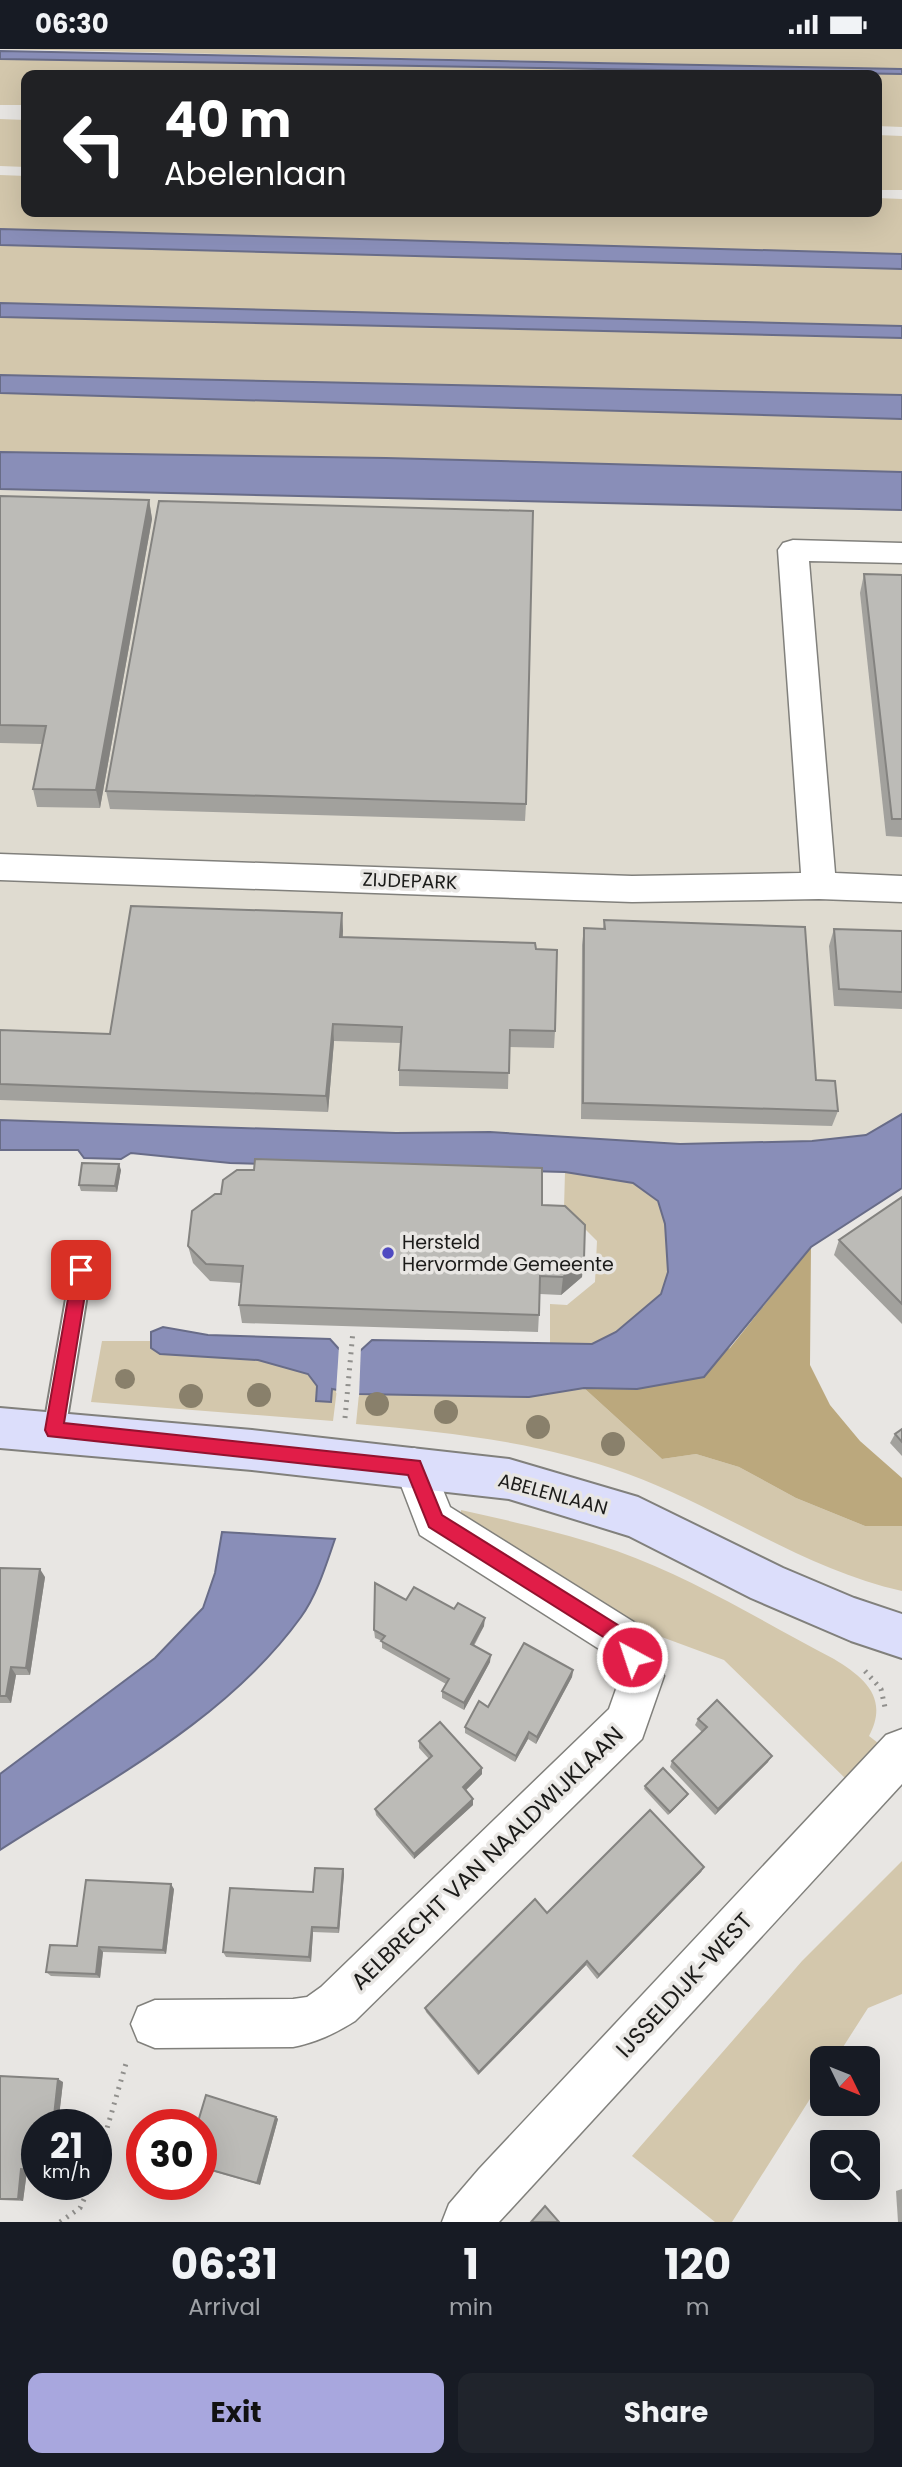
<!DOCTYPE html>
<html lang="en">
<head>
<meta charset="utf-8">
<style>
	:root { --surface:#171b24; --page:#20242c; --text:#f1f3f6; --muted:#9ea1a6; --accent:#a8a7de }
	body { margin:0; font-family:Poppins,sans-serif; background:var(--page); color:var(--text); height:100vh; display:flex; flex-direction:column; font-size:26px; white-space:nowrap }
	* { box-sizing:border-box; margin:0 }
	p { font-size:23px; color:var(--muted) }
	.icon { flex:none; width:38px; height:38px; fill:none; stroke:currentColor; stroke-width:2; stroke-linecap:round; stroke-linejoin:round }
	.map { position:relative; height:2173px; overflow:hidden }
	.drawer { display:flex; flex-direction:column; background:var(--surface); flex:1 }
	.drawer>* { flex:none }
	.banner { position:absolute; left:21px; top:21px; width:861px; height:147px; border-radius:14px; box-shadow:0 7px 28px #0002; background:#202124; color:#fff; overflow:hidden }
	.needle { width:46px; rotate:133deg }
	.controls { position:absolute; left:810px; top:1997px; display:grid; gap:14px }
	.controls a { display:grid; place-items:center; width:70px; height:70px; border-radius:14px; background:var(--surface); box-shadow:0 7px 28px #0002; font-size:35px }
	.speed { position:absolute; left:21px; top:2060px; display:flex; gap:14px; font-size:35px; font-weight:700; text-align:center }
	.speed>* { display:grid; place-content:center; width:91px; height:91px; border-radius:50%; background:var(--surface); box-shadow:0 7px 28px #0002; line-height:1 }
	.speed small { font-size:18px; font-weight:400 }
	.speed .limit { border:10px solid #d22; background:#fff; color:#111 }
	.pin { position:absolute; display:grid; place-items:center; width:60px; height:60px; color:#fff; margin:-30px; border-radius:14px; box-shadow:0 4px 10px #0006 }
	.me { position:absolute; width:77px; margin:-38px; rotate:320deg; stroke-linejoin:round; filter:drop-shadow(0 0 5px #0008) }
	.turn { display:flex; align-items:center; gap:24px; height:147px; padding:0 28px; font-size:32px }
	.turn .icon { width:91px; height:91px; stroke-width:2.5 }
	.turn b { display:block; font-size:49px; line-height:60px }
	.eta { display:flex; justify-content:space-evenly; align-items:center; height:119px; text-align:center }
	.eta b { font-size:42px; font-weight:700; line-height:49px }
	.primary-button { display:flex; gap:14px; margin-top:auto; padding:14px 28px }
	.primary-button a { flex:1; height:80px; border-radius:14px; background:var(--accent); color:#111; font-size:28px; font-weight:700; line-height:80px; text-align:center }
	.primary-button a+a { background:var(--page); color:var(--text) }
	.status { display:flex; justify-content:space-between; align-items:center; height:49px; padding:0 35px; background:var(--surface); direction:ltr }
	.status svg { height:19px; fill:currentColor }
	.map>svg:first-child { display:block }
</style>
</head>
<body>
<div class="status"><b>06:30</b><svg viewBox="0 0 49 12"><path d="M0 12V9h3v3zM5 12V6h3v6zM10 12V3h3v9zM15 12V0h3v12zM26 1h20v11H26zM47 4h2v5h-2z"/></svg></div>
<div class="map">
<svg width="902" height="2173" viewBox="0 0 902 2173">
	<rect width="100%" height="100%" fill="#e8e6e3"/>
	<polygon fill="#dfdbd0" points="0,440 902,461 902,1065 866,1086 812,1092 680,1095 490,1083 396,1084 0,1071"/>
	<g fill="#d3c7ac">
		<polygon points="0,0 902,0 902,20"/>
		<polygon points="0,10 902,25 902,78 877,77 877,26 26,26 26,56 0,56"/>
		<polygon points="0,70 26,71 26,118 0,117"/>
		<polygon points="877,86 902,87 902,141 877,141"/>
		<polygon points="0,126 26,127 26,163 877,163 877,149 902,150 902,205 0,180"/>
		<polygon points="0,196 902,220 902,277 0,254"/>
		<polygon points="0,268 902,289 902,346 0,326"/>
		<polygon points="0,344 902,370 902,423 386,409 0,403"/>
		<polygon points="565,1123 633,1134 658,1152 665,1175 668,1223 661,1245 616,1283 592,1295 550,1294 550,1255 567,1256 595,1233 597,1192 564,1159"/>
		<path d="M102 1292H151V1299C188 1303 277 1307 307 1325 311 1327 314 1333 318 1337L316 1352 331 1340H337L333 1372 91 1353Z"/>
		<path d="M584 1339 662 1410 696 1405 739 1418 796 1449 865 1477H902V1542C804 1520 721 1459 628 1425 540 1393 448 1383 356 1375L359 1345 529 1348Z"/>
		<path d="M461 1461C514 1473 566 1484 617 1502 693 1529 763 1573 834 1610 865 1629 889 1649 869 1687L878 1694 848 1732 724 1611 632 1577 461 1467Z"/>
		<polygon points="902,1812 902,1945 868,1959 836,2009 822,2009 822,2031 732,2173 715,2173 632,2107 802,1912"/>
	</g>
	<polygon fill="#bba87d" points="811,1198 810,1316 830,1356 860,1392 902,1429 902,1477 865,1477 796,1449 739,1418 696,1405 662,1410 584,1339 637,1340 730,1299"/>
	<g fill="#898eb8" stroke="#686c88" stroke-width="2">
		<polygon points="0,2 902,20 902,25 0,10"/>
		<polygon points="0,180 902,205 902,220 0,196"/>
		<polygon points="0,254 902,277 902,289 0,268"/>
		<polygon points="0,326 902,346 902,370 0,344"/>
		<polygon points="0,403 386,409 902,423 902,461 0,440"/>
		<polygon points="902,1065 902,1139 811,1198 704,1328 637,1340 584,1339 529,1348 359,1345 332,1340 331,1353 316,1352 317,1337 308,1325 258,1311 160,1305 151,1299 151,1283 163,1278 208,1286 330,1290 339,1300 360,1302 372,1291 592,1295 616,1283 661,1245 668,1223 665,1175 658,1152 633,1134 565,1123 230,1114 131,1104 121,1110 84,1109 78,1101 0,1101 0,1071 396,1084 490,1083 680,1095 812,1092 866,1086"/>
		<path d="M222 1483 335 1490C326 1516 317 1546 301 1568 226 1672 105 1733 0 1801V1725L155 1609 203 1559 215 1524Z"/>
	</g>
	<polygon fill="#e8e6e3" points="339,1297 361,1297 359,1348 336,1344"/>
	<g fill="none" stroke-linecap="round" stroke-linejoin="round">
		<defs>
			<polygon id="lane" points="81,1212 88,1215 91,1221 65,1382 61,1389 54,1392 47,1389 43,1382 71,1221 74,1215"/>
			<g id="street">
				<polygon points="793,491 902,494 902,514 809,512 835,824 902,827 902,853 819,850 632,853 0,831 0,805 632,827 801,824 778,501 783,494"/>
				<path d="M414 1399 428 1404 450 1458 637 1575 664 1627 642 1690 355 1972C334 1985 317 1993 293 1998L155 1999 138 1992 131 1975 138 1958 155 1951 293 1950 307 1948 321 1938 609 1660 620 1629 607 1605 420 1486 394 1418 400 1404Z"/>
				<polygon points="902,1680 902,1735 499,2173 442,2173 449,2155 479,2120 886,1686"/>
			</g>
			<polygon id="secondary" points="0,1359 252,1381 509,1410 638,1448 783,1519 854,1549 902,1565 902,1609 851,1592 751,1549 629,1487 509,1450 252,1421 0,1399"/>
		</defs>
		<use href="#lane" stroke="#81807c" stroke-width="4"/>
		<use href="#street" stroke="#81807c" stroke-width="3"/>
		<use href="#secondary" stroke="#81807c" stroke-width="4"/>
		<g stroke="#91908d" stroke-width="5" stroke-dasharray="2 6" stroke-linecap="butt">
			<polyline points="345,1369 353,1282"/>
			<polyline points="865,1622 881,1640 886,1663"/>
			<polyline points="96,2117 127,2011"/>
			<polyline points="60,2173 80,2159 91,2135"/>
		</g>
		<use href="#lane" fill="#fff" fill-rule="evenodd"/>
		<use href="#street" fill="#fff" fill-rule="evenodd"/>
		<use href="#secondary" fill="#dcdefb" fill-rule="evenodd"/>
	</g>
	<g fill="#89806b">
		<circle cx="125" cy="1330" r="10"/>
		<circle cx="259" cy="1346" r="12"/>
		<circle cx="191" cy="1347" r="12"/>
		<circle cx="377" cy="1355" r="12"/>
		<circle cx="446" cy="1363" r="12"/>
		<circle cx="538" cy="1378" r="12"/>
		<circle cx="613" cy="1395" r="12"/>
	</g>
	<g fill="#a2a19d">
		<polygon points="0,447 149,451 152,470 100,759 37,758 33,740 42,695 0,694"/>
		<polygon points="864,525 902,526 902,788 886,787 860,544"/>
		<polygon points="106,742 526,755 525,772 110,760"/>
		<polygon points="342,864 343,888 536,900 555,982 554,999 509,998 508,1040 399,1037 399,1021 400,994 334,992 328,1063 0,1051 0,981 110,985"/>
		<polygon points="604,871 816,1031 838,1062 832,1077 581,1070 582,896 584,879 603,880"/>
		<polygon points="834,880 902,882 902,960 834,957 829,897"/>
		<polygon points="121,1121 117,1143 81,1142 79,1136"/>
		<polygon points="902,1148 902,1275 834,1206 839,1191"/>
		<polygon points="542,1156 582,1228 561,1246 540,1245 538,1283 242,1274 239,1256 241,1234 210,1232 193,1214 188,1197"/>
		<polygon points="902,1380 902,1407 890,1394 895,1385"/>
		<polygon points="0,1519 45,1528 30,1626 16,1626 11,1654 0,1654"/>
		<polygon points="406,1551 484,1577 474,1597 490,1613 464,1661 442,1649 442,1642 446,1635 382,1599 382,1592 375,1589 374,1581"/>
		<polygon points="573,1621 572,1628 536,1695 528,1690 515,1713 465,1684 465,1678 488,1658"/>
		<polygon points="698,1670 768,1713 715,1766 670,1718 672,1712 702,1683 695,1676"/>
		<polygon points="419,1692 482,1725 466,1741 473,1756 414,1810 376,1766 375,1760 429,1710 419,1699"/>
		<polygon points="645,1737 688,1745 686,1748 668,1766 644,1740"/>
		<polygon points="704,1818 701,1823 597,1930 586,1916 478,2026 426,1963 425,1959 547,1864"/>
		<polygon points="343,1820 344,1825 339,1884 313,1883 311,1913 226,1908 223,1903 313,1843"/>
		<polygon points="174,1840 166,1905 103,1903 100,1929 51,1927 46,1923 77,1897"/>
		<polygon points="0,2027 63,2033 58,2076 37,2076 37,2123 27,2122 23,2152 0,2151"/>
		<polygon points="276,2068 278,2070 260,2136 201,2119 201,2076"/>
		<polygon points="902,2140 902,2173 898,2173 896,2142"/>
	</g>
	<g fill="#848380">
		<polygon points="149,451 152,470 100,759 96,741"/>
		<polygon points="342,864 343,882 341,905 340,888"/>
		<polygon points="333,975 334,992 328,1063 326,1047"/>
		<polygon points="119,1115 121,1121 117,1143 115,1137"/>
		<polygon points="584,1210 582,1228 561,1246 563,1228"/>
		<polygon points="40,1520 45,1528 30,1626 26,1619"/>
		<polygon points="485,1569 484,1577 470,1602 471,1595"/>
		<polygon points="491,1606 490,1613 464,1661 464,1654"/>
		<polygon points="11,1618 16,1626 11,1654 6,1647"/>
		<polygon points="573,1621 572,1628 536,1695 537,1688"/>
		<polygon points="529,1683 528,1690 515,1713 516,1707"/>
		<polygon points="772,1707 768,1713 715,1766 718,1760"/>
		<polygon points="482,1719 482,1725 463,1744 463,1738"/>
		<polygon points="688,1745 686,1748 668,1766 670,1763"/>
		<polygon points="473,1750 473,1756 414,1810 414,1805"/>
		<polygon points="704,1818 701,1823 597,1930 599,1926"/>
		<polygon points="343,1820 344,1825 339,1884 338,1879"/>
		<polygon points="171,1835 174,1840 166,1905 163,1901"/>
		<polygon points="312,1878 313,1883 311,1913 309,1908"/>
		<polygon points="99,1898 103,1903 100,1929 96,1925"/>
		<polygon points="587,1912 586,1916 478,2026 479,2023"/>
		<polygon points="58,2030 63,2033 58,2076 53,2076"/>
		<polygon points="276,2068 278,2070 260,2136 257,2134"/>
		<polygon points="21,2120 27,2122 23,2152 18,2150"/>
	</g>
	<g fill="#bcbbb7" stroke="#848380" stroke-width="2">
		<polygon points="0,447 149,451 96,741 33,740 46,677 0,676"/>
		<polygon points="159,452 533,462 526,755 106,742"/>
		<polygon points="864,525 902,526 902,770 892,770"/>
		<polygon points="131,857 342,864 340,888 535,894 536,900 557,901 555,982 510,981 509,1024 399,1021 402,978 333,975 326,1047 0,1035 0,981 110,985"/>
		<polygon points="604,871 805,878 816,1031 835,1032 838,1062 583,1054 584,879 605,880"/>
		<polygon points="834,880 902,882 902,943 839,940"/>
		<polygon points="255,1110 542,1119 542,1156 565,1157 585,1176 584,1210 563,1228 540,1227 539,1266 239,1256 243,1217 206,1215 188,1197 192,1162 215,1145 221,1145 223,1131 237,1121 254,1121"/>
		<polygon points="82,1114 119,1115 115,1137 79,1136"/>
		<polygon points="902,1148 902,1255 839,1191"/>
		<polygon points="902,1380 902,1393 895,1385"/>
		<polygon points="0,1519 40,1520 26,1619 11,1618 6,1647 0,1647"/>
		<polygon points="375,1534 406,1551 414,1538 454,1560 458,1554 485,1569 471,1595 491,1606 464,1654 442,1642 449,1630 381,1592 385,1587 374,1581"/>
		<polygon points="524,1594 573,1621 537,1688 529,1683 516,1707 465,1678 479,1652 488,1658"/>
		<polygon points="717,1651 772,1707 718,1760 672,1712 707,1678 698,1670"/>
		<polygon points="440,1673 482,1719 463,1738 473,1750 414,1805 375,1760 432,1707 419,1692"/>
		<polygon points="663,1719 688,1745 670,1763 645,1737"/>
		<polygon points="650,1761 704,1818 599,1926 587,1912 479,2023 425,1959 535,1850 547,1864"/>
		<polygon points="315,1819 343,1820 338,1879 312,1878 309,1908 223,1903 230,1839 313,1843"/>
		<polygon points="86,1831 171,1835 163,1901 99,1898 96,1925 46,1923 50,1896 77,1897"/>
		<polygon points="0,2027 58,2030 53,2076 37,2076 37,2121 21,2120 18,2150 0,2150"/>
		<polygon points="206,2046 276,2068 257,2134 201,2118 201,2076 197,2076"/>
		<polygon points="164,2068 191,2076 162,2076"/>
		<polygon points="545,2157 559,2173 531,2173"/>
	</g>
	<polygon fill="#e11d48" stroke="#92132f" stroke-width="2" points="81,1214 87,1216 89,1221 64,1374 420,1412 442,1466 629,1583 642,1608 639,1615 632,1617 626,1615 616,1596 429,1478 408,1426 48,1387 45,1381 73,1221 75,1216"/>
	<circle fill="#4f4ac1" stroke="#e8e6e3" stroke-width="2.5" cx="388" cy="1204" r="7"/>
	<g text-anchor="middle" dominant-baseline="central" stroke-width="7" stroke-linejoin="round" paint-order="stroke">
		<g font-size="19" fill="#1b1b19" stroke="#e8e6e3">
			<text transform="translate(410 832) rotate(2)">ZIJDEPARK</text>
			<text transform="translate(553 1445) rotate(15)">ABELENLAAN</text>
		</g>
		<g font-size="19" fill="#1b1b19" stroke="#e8e6e3" text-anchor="start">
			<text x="402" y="1193">Hersteld<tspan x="402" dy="22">Hervormde Gemeente</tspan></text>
		</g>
		<g font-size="23" fill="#1b1b19" stroke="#e8e6e3">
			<text transform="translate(487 1809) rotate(-44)">AELBRECHT VAN NAALDWIJKLAAN</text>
			<text transform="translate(684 1936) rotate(-47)">IJSSELDIJK-WEST</text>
		</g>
	</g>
</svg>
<div class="controls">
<a><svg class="needle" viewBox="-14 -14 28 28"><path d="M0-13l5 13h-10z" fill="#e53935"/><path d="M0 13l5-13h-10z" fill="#9ea1a6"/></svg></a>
<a><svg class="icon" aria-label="search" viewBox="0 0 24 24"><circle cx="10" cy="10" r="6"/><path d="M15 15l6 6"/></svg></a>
</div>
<div class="speed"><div>21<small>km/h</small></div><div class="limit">30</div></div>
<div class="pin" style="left:81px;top:1221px;background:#d93025"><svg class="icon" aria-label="arrive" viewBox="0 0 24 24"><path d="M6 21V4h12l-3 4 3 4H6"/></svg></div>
<svg class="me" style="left:632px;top:1608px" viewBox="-20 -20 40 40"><circle r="17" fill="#e11d48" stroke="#fff" stroke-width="3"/><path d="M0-11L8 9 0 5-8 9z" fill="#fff"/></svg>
<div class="banner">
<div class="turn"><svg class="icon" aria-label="left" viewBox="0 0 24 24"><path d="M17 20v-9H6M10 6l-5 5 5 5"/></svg><div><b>40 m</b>Abelenlaan</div></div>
</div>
</div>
<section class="drawer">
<div class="eta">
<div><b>06:31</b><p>Arrival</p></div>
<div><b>1</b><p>min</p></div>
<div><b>120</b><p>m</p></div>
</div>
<div class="primary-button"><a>Exit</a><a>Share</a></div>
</section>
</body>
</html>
